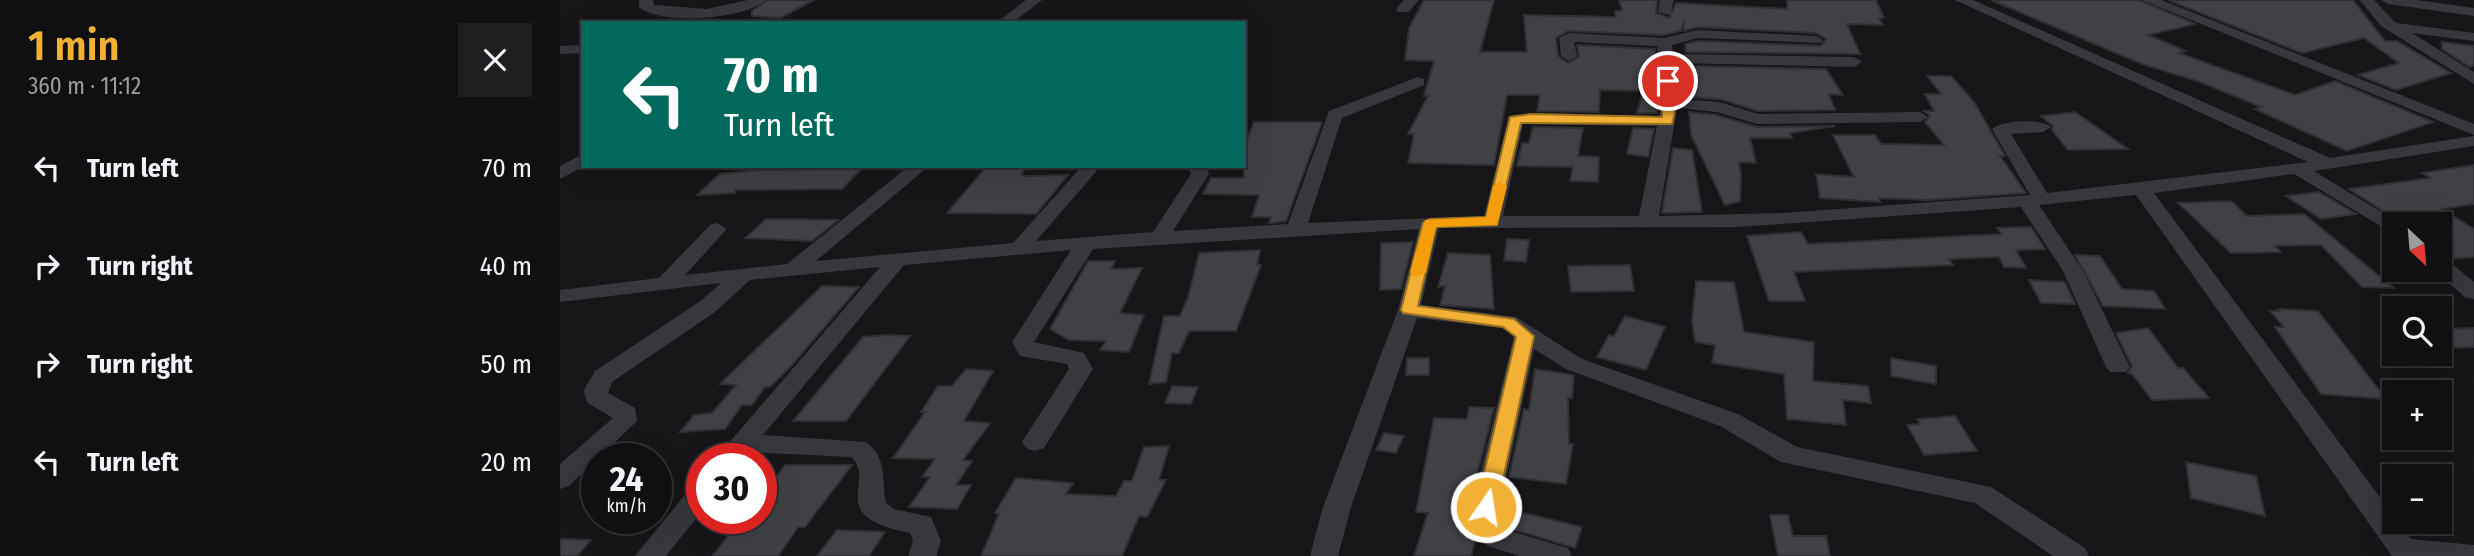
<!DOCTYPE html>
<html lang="en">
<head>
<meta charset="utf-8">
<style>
	:root { --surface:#101012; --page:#1e1e20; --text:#f1f3f6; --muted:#9c9d9f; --line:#303032; --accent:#f2b134 }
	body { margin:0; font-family:"Fira Sans Condensed",sans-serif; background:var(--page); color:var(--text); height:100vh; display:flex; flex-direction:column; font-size:26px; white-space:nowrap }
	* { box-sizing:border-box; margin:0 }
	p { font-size:23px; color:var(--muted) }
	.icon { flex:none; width:38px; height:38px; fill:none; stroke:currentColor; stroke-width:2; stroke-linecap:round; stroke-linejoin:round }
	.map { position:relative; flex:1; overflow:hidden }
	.sheet { display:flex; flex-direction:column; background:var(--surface); width:560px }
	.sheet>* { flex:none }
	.banner { position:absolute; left:21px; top:21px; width:665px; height:147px; border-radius:0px; box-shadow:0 7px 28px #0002,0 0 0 2px var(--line); background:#00695c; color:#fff; overflow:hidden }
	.needle { width:46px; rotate:154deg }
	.fabs { position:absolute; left:1822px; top:212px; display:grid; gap:14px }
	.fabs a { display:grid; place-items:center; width:70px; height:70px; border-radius:0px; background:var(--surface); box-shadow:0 7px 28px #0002,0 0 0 2px var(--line); font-size:35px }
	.speed { position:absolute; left:21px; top:443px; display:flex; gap:14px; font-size:35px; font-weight:700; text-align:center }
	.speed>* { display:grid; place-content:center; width:91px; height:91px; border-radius:50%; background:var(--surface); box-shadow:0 7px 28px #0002,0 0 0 2px var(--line); line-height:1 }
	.speed small { font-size:18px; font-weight:400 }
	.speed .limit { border:10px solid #d22; background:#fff; color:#111 }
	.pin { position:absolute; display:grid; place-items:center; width:60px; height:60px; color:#fff; margin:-30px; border:4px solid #fff; border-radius:50%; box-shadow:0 2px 7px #0007 }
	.me { position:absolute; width:77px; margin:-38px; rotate:13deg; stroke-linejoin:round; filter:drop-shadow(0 0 5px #0008) }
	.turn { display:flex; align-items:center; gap:24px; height:147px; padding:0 28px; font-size:32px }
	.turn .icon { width:91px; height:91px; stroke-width:2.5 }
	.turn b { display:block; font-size:49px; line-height:60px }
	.round { display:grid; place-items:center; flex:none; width:74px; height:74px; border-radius:0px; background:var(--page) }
	.head { display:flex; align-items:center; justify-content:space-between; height:119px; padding:0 28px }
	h1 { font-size:42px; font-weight:600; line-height:52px; color:var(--accent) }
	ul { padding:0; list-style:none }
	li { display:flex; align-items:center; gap:21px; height:98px; padding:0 28px }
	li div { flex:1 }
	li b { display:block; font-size:26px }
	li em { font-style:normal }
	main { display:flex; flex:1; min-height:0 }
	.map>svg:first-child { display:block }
</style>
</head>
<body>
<main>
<section class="sheet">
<div class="head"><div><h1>1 min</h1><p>360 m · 11:12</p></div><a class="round"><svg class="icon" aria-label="close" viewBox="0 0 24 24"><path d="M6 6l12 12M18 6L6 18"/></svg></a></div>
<ul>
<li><svg class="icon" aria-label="left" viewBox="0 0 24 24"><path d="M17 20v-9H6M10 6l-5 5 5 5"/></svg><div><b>Turn left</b></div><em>70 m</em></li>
<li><svg class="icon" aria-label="right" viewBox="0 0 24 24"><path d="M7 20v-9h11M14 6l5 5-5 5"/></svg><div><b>Turn right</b></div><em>40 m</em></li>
<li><svg class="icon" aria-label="right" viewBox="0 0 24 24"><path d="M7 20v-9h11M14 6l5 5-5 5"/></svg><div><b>Turn right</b></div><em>50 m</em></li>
<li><svg class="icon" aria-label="left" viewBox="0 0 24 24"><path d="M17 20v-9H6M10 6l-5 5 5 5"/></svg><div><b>Turn left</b></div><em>20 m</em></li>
</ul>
</section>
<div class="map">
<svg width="1914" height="556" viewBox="0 0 1914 556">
	<rect width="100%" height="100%" fill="#161618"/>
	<g fill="#404145" stroke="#303034" stroke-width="2">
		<polygon points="208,0 254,0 220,18 192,16 192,11"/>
		<polygon points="864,0 934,0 920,52 967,52 964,15 1056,17 1055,11 1062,11 1059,0 1097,0 1096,13 1109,18 1116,3 1227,9 1227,0 1316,0 1324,18 1319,18 1323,25 1287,24 1300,54 1126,52 1125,44 1138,41 1261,46 1266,39 1256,33 1138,27 1124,31 1124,21 1121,31 1104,35 1008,31 996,38 998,56 1008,63 1019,57 1017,45 1095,49 1099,103 1097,113 1077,113 1083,91 1040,90 1039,112 977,111 980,95 947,95 934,165 848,163 854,134 848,134 868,96 864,96 874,61 845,60 849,28"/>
		<polygon points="1431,0 1579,0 1635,24 1588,35 1626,51 1619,53 1735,95 1775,81 1873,122 1787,151 1695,109 1701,107 1640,82 1582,64"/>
		<polygon points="1608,0 1793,0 1825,41 1837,41 1891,73 1836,90 1798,75 1839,63 1804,38 1742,53"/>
		<polygon points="1882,42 1914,46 1914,65 1910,67 1882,49"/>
		<polygon points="1126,66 1266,69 1283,95 1269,94 1275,110 1198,111 1160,99 1128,97"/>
		<polygon points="1367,76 1391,76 1414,102 1445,156 1440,156 1466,193 1368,200 1319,198 1320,202 1260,198 1256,174 1294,177 1273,135 1315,135 1321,144 1384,145 1365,122 1370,116 1364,111 1374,111 1365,94 1381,94"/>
		<polygon points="1129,112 1156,115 1197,127 1275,126 1230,133 1232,138 1190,138 1196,163 1179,162 1181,175 1180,201 1165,205 1131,135"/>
		<polygon points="1515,112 1568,149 1508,150 1492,130 1493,126 1481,116"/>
		<polygon points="694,122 762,122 726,221 709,223 711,217 692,217 699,195 643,194 651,178 684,178 684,148"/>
		<polygon points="973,127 1023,128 1018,156 1039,157 1038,182 1010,181 1013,167 957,166 962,143 969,143"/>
		<polygon points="1073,128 1094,129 1088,157 1067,154"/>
		<polygon points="1113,148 1132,150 1142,212 1102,213"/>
		<polygon points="1914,165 1914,204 1882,209 1914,229 1914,257 1890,259 1880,252 1880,224 1843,224 1789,189 1871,178 1862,173"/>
		<polygon points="427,166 468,166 461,174 464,176 508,175 476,214 387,213"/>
		<polygon points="301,169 282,189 175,190 175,193 137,195 159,174 200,170"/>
		<polygon points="1759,192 1796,214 1761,219 1726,196"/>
		<polygon points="1671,201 1687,216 1744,214 1834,288 1802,287 1761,245 1715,246 1721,252 1671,253 1618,203"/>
		<polygon points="206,219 278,220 252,241 185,238"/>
		<polygon points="1471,227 1485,249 1456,250 1466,268 1444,267 1439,257 1389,259 1393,265 1370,266 1234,272 1245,301 1209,301 1187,236 1241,232 1248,244 1442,234 1437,228"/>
		<polygon points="947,239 969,240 966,262 944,260"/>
		<polygon points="853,242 841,289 820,290 821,243"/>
		<polygon points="700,250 697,265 701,265 676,331 629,331 619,353 612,353 606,382 589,384 604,316 620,316 628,298 639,253"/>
		<polygon points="888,253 930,255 934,309 880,305 885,286 878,287"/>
		<polygon points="1515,255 1540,256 1562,289 1594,291 1605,309 1543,306"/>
		<polygon points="528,261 555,261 551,269 582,268 560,313 584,315 569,352 540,350 546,341 509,340 490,329"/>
		<polygon points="1070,265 1074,291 1011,292 1008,266"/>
		<polygon points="1469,280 1505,282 1515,304 1481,303"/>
		<polygon points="1136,281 1174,282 1184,332 1254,342 1253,381 1308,386 1311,403 1283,400 1286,425 1227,419 1224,374 1152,363 1155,345 1135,342 1132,321"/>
		<polygon points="262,286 299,287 232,365 210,387 205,387 192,405 182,405 165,429 120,432 134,415 152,413 176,385 160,384"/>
		<polygon points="1718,309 1758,311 1826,399 1761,394 1715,327 1724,327 1710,311 1720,311"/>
		<polygon points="1065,316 1105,327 1086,370 1037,357 1049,335 1054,336"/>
		<polygon points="1588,328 1618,368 1623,368 1649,398 1592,400 1572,374 1568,373 1572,366 1556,333"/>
		<polygon points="1914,328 1914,347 1888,348 1880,341 1880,329"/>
		<polygon points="326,335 350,336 286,421 233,421 303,337"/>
		<polygon points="847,358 869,358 869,375 846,375"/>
		<polygon points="1331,358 1376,366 1376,384 1331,376"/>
		<polygon points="406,369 433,371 404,421 430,423 403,460 412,461 396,485 411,485 397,509 349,507 370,477 362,477 375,459 333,458 365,412 361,412 378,386 392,386"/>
		<polygon points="975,369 1014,375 1012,398 1008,398 1009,444 1013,444 1006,484 949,477 964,409 969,410"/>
		<polygon points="612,386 638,387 631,404 605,403"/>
		<polygon points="909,407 934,408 909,506 917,534 911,556 854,556 868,513 856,512 874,418 907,419"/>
		<polygon points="1395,416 1417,451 1364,455 1347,425 1360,424 1357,419"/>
		<polygon points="824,433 844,436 836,453 816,450"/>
		<polygon points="609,446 599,480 606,480 587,517 579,516 562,556 421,556 439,514 435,513 456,478 513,483 506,494 556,496 564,481 572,481 584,447"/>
		<polygon points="1626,462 1696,476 1705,516 1631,498"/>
		<polygon points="225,465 292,465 245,527 238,527 218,556 152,556 183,518 201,518 201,481 213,481"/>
		<polygon points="943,508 1022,527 1015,548 949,528"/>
		<polygon points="1210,515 1228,515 1233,536 1266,536 1270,556 1218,556"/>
		<polygon points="277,530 325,532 309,556 257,556"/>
		<polygon points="0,539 31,540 17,556 0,556"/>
	</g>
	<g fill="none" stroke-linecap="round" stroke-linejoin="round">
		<g fill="#37383d" fill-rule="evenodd">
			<path d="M79 0H93L94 5 147 9 188 0H206C186 19 100 26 79 7Z"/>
			<polygon points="466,0 482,0 452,23 436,23"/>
			<polygon points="844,0 859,0 848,12 838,12 836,9"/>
			<polygon points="1100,0 1114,0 1110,15 1098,12"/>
			<path d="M1395 0H1413L1770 158 1914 136V146L1754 171 1841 224H1834V234L1734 174 1594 193 1834 516V522H1838L1851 539 1914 545V556H1832L1576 195 1479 205 1523 271 1570 367 1566 372H1550L1546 367 1503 271 1461 207 1178 227 879 228 861 305 956 317 1022 359 1178 414 1237 447 1431 487 1525 548 1529 556H1493L1415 503 1221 462 1160 426 1006 369 974 349 940 507 947 530 1008 548 1012 556H960L927 546 916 527 912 507 954 336 942 328 857 318 791 507 778 556H750L763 507 838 310 859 229 533 249 474 342 524 353 533 369 484 448 475 451 466 448 462 442 509 369 507 364 460 356 452 342 511 250 344 265 203 435 306 442C328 458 321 480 326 503L334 509 371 517 381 541 376 556H348L353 541 350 533C262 516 318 481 291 457L188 452 183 458H156L320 267 190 280 155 312 52 382 48 393 75 408 77 421 9 486 0 489V464L53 418 28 403 25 397 24 390 35 371 139 302 161 283 0 302V290L99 278 150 225 157 223 167 229 125 275 227 264 349 166H369L256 261 453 243 522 166H541L476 241 593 232 631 174 628 166H646L649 174 613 231 728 224 769 111 858 77 864 79V85L782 118 748 223 924 216 949 116 971 113 1099 116 1102 103 1097 46 1014 42 1017 56 1009 61 1001 56 999 38 1009 33 1104 38 1138 30 1256 36 1263 40 1261 43 1138 38 1112 45 1113 54 1294 57 1302 62 1294 67 1114 63 1118 99 1159 102 1198 114 1360 112 1368 117 1360 122 1197 124 1157 112 1117 108 1099 216 1223 213 1470 195 1432 129C1441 120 1482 118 1491 127L1483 132 1451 134 1487 193 1748 162ZM963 124 1097 126 1079 216H943Z"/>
			<polygon points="1582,0 1601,0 1914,124 1914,135"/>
			<polygon points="1800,0 1814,0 1836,23 1914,33 1914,41 1852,33 1914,72 1914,84 1821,26"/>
			<polygon points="1821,0 1857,0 1914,8 1914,16 1828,4"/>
			<polygon points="23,45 23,53 0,54 0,46"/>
			<polygon points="23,154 24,166 0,179 0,166"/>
			<polygon points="1880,258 1887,260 1914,282 1914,299 1906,298 1874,270 1880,270"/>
			<polygon points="142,482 142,511 106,556 75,556 133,485"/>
		</g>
	</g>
	<polygon fill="#f2b134" stroke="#9d7322" stroke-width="2" points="1108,77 1114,81 1117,103 1112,124 961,123 937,225 876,227 858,306 954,319 974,336 937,507 934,512 919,512 916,507 956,337 943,327 843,313 841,310 863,223 870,219 926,217 950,117 971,114 1102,117 1102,81"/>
	<polygon fill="#f59e0b" points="940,182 947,186 937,225 876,227 866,272 858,277 853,276 850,272 865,220 926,217 933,186"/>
</svg>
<div class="fabs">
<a><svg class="needle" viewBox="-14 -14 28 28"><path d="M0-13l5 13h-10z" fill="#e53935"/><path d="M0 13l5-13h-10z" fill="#9c9d9f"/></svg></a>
<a><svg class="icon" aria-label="search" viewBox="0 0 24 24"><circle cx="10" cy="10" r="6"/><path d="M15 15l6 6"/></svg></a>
<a>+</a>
<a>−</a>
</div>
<div class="speed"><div>24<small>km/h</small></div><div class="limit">30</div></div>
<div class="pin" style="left:1108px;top:81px;background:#d93025"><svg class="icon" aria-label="arrive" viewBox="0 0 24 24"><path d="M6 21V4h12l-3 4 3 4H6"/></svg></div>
<svg class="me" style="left:926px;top:507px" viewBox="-20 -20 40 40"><circle r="17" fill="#f2b134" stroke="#fff" stroke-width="3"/><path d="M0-11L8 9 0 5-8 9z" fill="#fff"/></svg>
<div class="banner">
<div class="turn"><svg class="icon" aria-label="left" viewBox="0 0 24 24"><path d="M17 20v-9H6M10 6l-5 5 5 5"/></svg><div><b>70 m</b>Turn left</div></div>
</div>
</div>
</main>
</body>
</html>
